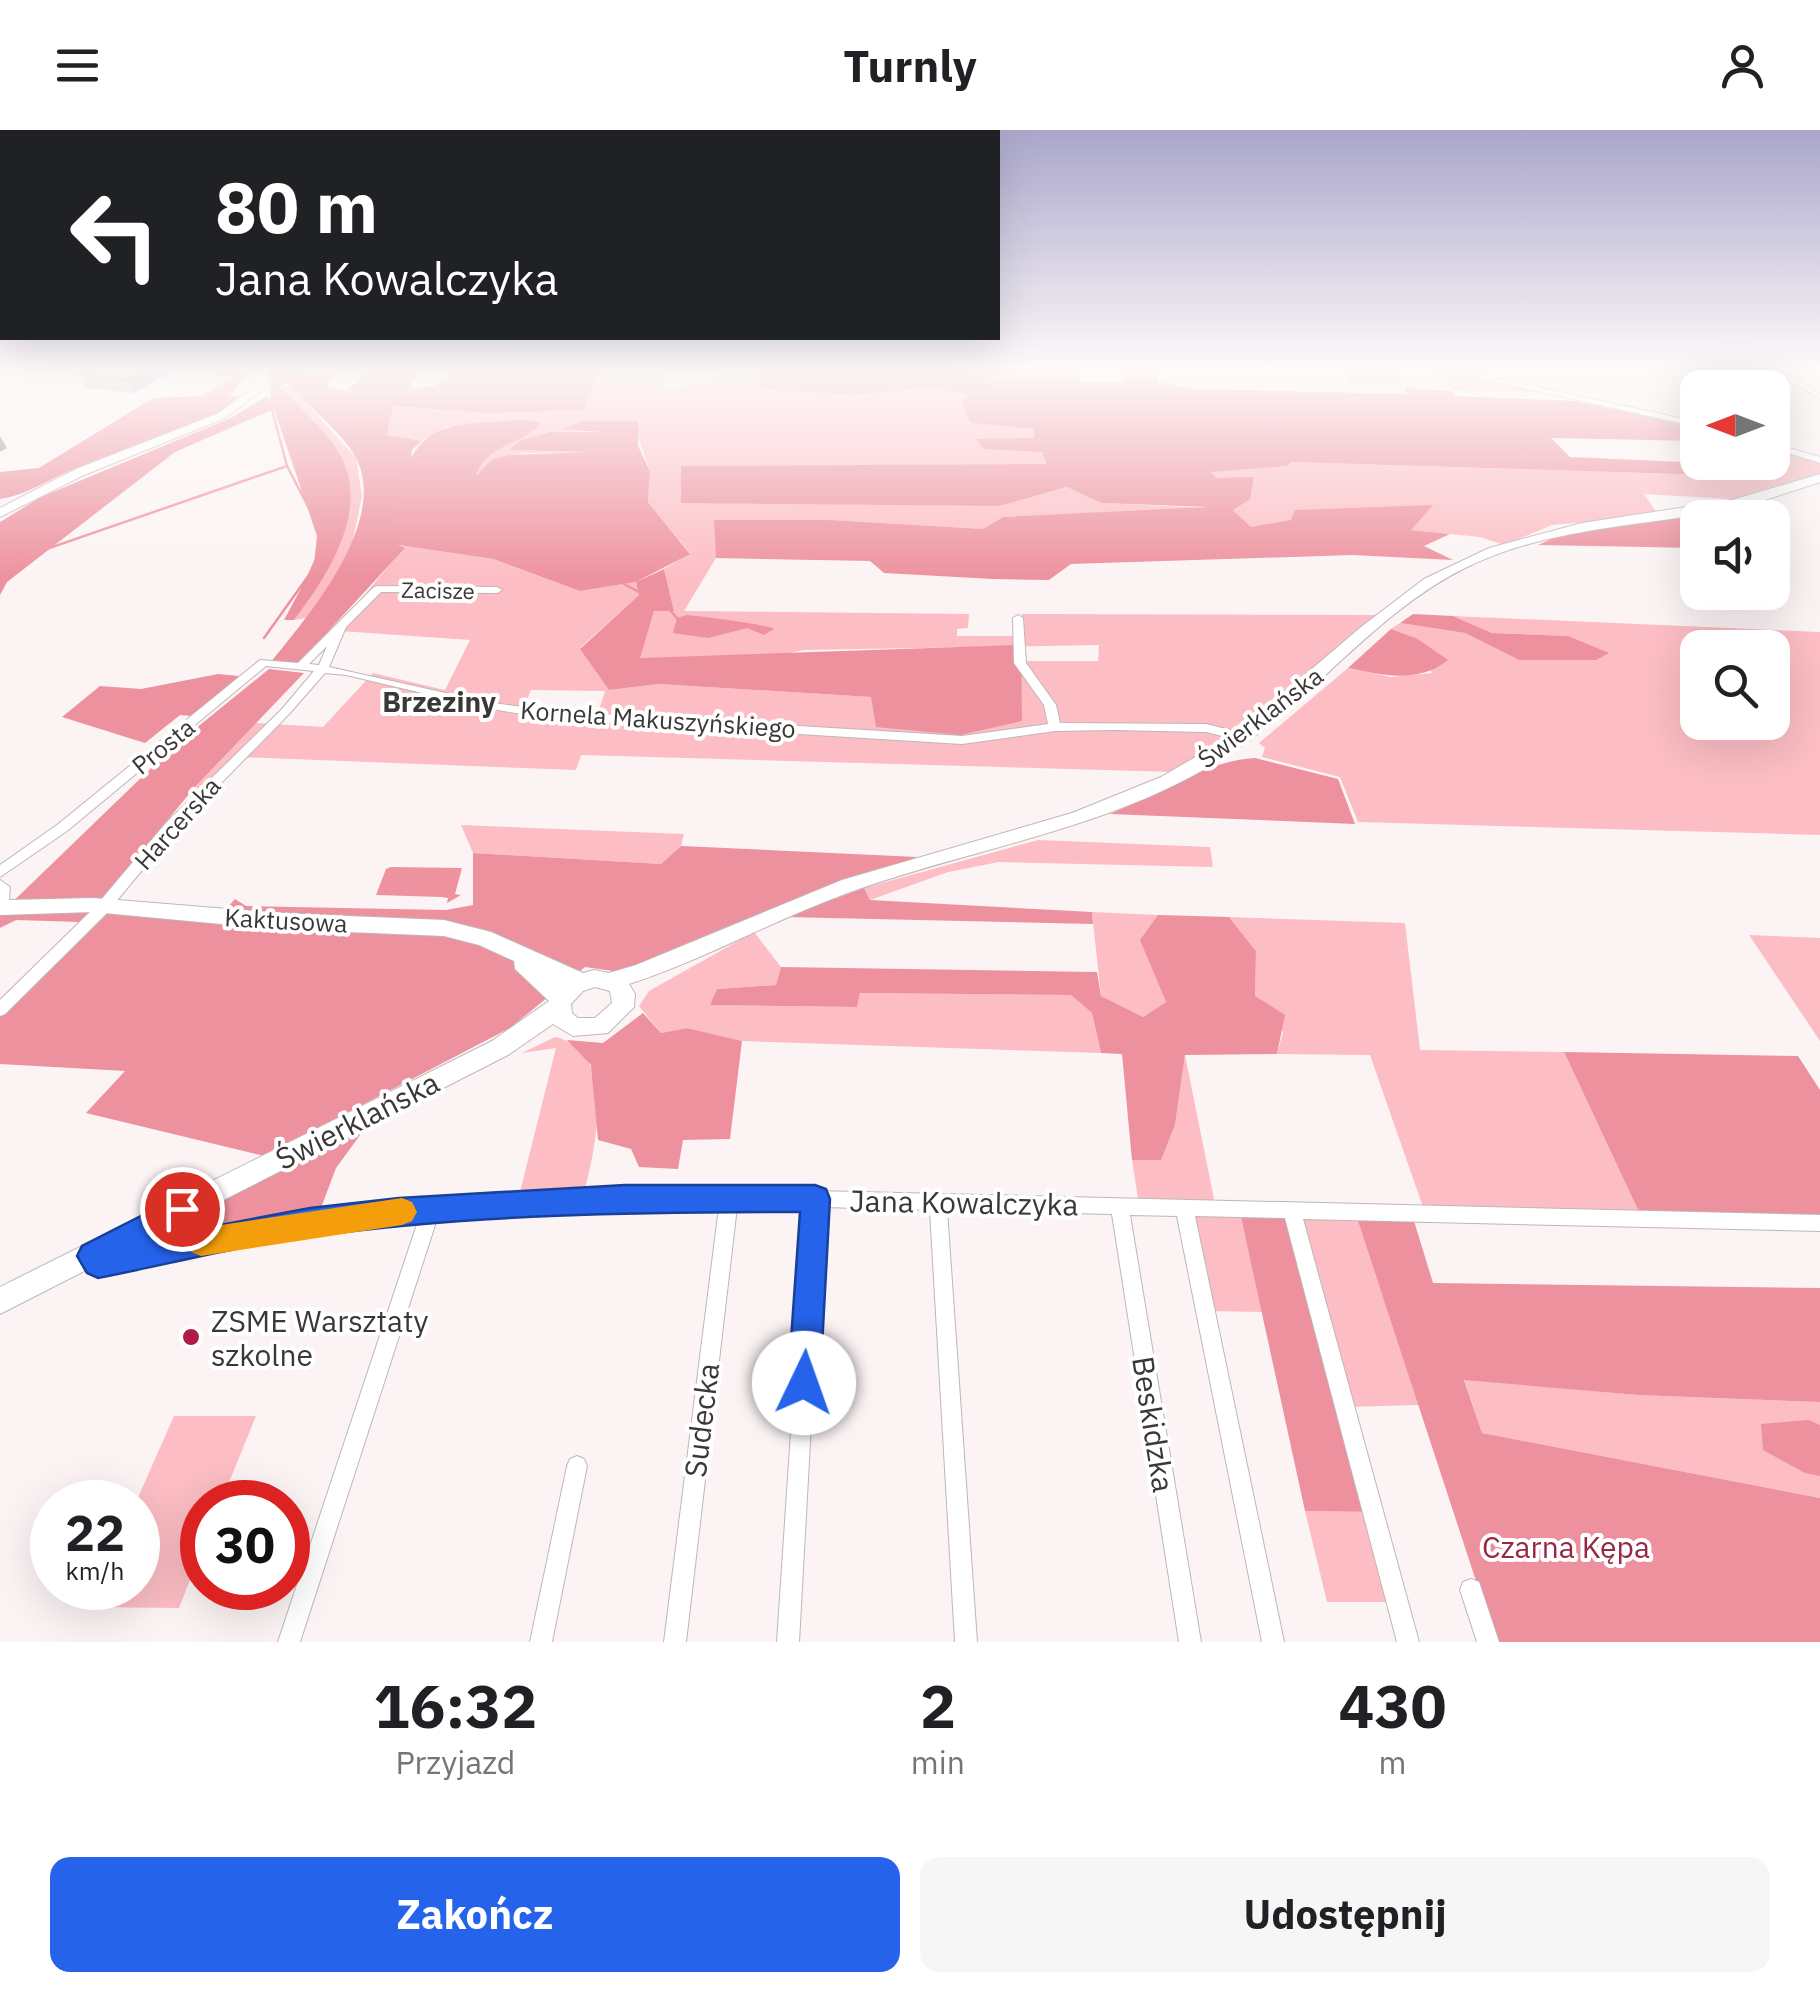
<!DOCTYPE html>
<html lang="pl">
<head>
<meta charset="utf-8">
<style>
	:root { --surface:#fff; --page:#f6f6f6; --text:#202124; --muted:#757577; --accent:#2563eb }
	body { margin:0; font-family:"IBM Plex Sans",sans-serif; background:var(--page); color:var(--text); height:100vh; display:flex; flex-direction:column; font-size:38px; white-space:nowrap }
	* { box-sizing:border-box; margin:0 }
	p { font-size:32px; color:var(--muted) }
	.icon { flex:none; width:55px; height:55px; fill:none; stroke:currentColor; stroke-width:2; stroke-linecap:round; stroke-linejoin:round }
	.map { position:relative; height:1512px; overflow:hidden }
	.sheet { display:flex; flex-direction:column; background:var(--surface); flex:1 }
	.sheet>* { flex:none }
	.guide { position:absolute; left:0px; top:0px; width:1000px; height:210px; box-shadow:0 10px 40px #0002; background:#202124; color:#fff; overflow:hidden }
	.needle { width:65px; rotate:270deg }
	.fabs { position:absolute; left:1680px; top:240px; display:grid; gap:20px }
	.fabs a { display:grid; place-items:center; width:110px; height:110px; border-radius:20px; background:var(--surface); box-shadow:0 10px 40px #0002; font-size:50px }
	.speed { position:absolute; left:30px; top:1350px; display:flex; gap:20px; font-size:50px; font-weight:700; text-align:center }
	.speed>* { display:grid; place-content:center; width:130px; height:130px; border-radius:50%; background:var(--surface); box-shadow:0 10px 40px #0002; line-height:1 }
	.speed small { font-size:25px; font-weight:400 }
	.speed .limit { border:15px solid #d22; background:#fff; color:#111 }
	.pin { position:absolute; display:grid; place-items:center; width:85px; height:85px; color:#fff; margin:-42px; border:5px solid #fff; border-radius:50%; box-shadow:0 2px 10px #0007 }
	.me { position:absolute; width:110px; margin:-55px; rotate:3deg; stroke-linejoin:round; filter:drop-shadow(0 0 8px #0008) }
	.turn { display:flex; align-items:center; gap:35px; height:210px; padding:0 50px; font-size:45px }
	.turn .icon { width:130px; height:130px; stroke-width:2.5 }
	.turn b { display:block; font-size:70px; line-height:85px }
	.eta { display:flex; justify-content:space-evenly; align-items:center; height:170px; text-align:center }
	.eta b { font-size:60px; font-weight:700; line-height:70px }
	.cta { display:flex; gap:20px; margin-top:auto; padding:20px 50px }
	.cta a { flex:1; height:115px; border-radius:20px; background:var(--accent); color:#fff; font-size:40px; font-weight:700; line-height:115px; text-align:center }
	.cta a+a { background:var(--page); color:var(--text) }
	header { display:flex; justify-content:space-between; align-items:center; height:130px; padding:0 50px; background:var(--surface); font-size:45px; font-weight:700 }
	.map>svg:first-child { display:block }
</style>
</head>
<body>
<header><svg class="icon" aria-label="menu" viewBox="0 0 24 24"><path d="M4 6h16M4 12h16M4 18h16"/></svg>Turnly<svg class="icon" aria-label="person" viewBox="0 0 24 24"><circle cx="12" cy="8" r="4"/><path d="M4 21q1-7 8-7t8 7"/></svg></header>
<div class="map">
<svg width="1820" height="1512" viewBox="0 0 1820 1512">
	<rect width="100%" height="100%" fill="#fcf4f4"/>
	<g fill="#fcbdc4" fill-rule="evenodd">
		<path d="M602 237H669L663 261 755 237 763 244 759 258 853 265 934 258 968 265 970 293 1034 299 1046 335 681 336 682 372 998 376 1067 357 1101 373 1210 378 1003 387 983 399 831 390H715L716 428 684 481 969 484 968 498 957 499V506H1021L1022 484 1378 485 1278 571 1175 642 581 625 576 640 239 627 206 660 194 658 256 593 323 597 373 543 445 560 470 510 340 501 364 479 351 481 404 418 398 415 493 429 580 461 636 452 639 465 580 518 609 560 659 554 872 567 1023 531H1098L1099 515 803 520 778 526 639 528 654 481H674L664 439 690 423 648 372 650 341 635 298 563 299 607 301 550 302 521 310 510 320 620 322 523 323 491 330 476 346C483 321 511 310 535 301L526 289 446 297 422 311 387 305 392 276 487 283ZM531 560 605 561V562L597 585 523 579Z"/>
		<polygon points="1340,237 1394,237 1403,256 1350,254"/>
		<polygon points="1436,240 1540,262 1452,260"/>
		<path d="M290 255 356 328 362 366 350 424 307 488 294 490C330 444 373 373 334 317 320 296 298 277 281 258Z"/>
		<polygon points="1773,317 1820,333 1820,343 1732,369 1644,364 1659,386 1552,395 1504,415 1480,407 1410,400 1431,375 1251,397 1233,380 1210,340 1288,336 1291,332 1740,346 1730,334 1772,332"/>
		<path d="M1453 486 1820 502V705L1358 692 1340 647 1262 627 1265 618 1259 613 1348 538 1391 547 1432 543 1416 508 1391 499 1400 493 1465 503 1519 530H1595L1568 506 1492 503ZM1698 518H1772V592H1698Z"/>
		<polygon points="461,695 684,704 681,716 661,734 473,723"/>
		<polygon points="1038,710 1210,717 1213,737 999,732 948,742 870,770 864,758"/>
		<polygon points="1092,782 1158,785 1141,810 1166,872 1143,887 1101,866"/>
		<polygon points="1229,787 1405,793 1420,920 1564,922 1639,1082 1423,1077 1370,925 1277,924 1283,902 1255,866 1256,821"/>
		<polygon points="754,802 781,837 776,855 717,859 711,875 857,877 860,863 1071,865 1092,883 1101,923 742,911 687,898 661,903 639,876 649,861"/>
		<polygon points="1749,805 1820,808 1820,911"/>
		<path d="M555 907C619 920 595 1021 584 1063L519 1066 556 918 522 923Z"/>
		<polygon points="1185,925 1215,1074 1138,1069 1132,1030 1161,1029 1175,995"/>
		<polygon points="1185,1086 1241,1087 1263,1182 1204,1181"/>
		<polygon points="1294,1088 1358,1091 1419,1275 1345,1277"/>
		<polygon points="1464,1249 1638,1265 1820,1272 1820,1368 1482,1303"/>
		<polygon points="174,1286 256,1286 221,1372 202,1372 202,1419 179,1478 89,1477 98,1458 138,1458 136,1372"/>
		<polygon points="1305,1381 1373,1382 1397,1472 1327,1472"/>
	</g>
	<g fill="#ed919e">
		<path d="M209 237H242L246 247 229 266H247C195 304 124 317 65 343 43 353 25 365 0 369V342L39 338 153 268 202 266 231 246 201 243Z"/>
		<path d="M268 237 316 244 337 239 328 256 347 261 371 237H427L410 254 412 259 434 256 456 237H602L583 280 487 283 393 276 387 305 422 311 412 320 398 415 405 418 300 532H271C308 486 389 392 356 328 344 304 306 275 288 253L279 256C300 279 332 304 344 333 367 386 325 450 294 490H284L314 434 317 406 274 279 175 322 7 452 0 465V392L41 367 233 287 265 267 271 269Z"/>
		<polygon points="755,237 1078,237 1081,253 1124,253 1124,237 1157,237 1158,252 1195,259 1407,264 1404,258 1452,261 1455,266 1575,271 1697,297 1697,311 1551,308 1570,327 1730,334 1742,346 1291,332 1288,336 1211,342 1217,348 1254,347 1250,369 1233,380 1251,397 1291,390 1295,380 1433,375 1411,400 1450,404 1424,416 1453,430 1352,425 1071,434 1049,450 993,449 884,443 870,431 716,428 714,390 831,390 983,399 1003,387 1209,377 1101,373 1067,357 999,376 681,373 681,336 1046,334 1042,322 984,319 976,309 1034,308 1034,299 970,293 962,273 968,265 934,258 853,265 759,259 763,244"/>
		<polygon points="1712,384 1730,387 1698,388 1697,418 1538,415 1574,399"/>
		<polygon points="664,439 674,481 654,481 640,528 1021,515 1022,591 960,605 876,597 871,567 659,554 609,560 580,519 639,465 636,452"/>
		<polygon points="1413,484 1453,486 1492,503 1568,506 1609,523 1596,530 1519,530 1465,503 1400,493"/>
		<path d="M1391 499 1416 508 1448 530C1418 554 1383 545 1348 538Z"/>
		<polygon points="269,539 304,543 194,658 97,776 225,780 235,769 246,776 446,780 473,775 473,723 661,734 681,716 917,727 731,795 627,843 585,837 510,898 264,1026 86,983 125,941 0,934 0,883 67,816 79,792 16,790 0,798 0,784 174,616"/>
		<polygon points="218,544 239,546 192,586 180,585 145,613 62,587 100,556 141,559"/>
		<path d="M1255 628 1338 649 1355 694 1110 684C1157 664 1205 631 1255 628Z"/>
		<polygon points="864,758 870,770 1092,782 1093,794 785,787"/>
		<polygon points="1158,785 1229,787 1256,821 1255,866 1285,885 1277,924 1185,925 1175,995 1161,1030 1132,1030 1122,924 1101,923 1092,883 1071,865 860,863 857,877 710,875 717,859 776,855 781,837 1097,842 1101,866 1143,887 1166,872 1140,810"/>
		<polygon points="643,883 661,903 687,898 742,911 730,1009 683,1010 678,1039 639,1037 631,1019 598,1010 591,935 567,910 603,913"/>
		<polygon points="1564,922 1798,926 1820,960 1820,1087 1639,1082"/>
		<polygon points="366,997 336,1038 318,1086 138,1119 138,1114"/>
		<polygon points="1241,1087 1294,1088 1373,1382 1305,1381"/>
		<polygon points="1358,1091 1414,1091 1433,1153 1820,1158 1820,1272 1638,1265 1464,1250 1482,1303 1820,1368 1820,1512 1496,1512"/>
		<polygon points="1809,1290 1820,1295 1820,1346 1805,1343 1763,1320 1761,1294"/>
	</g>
	<g fill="#ee929f">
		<path d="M526 289 541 293C524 316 488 311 476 346L491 330 508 325 589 322 509 320 521 310 550 302H601L561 299 582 291H638V316L650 341 648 372 690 424 636 452 580 461 493 429 398 415C389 397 392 379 398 361 420 283 458 297 526 289Z"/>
		<path d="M687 485C701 486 769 495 774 499L764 505 747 498 708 508 673 503 677 488Z"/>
		<polygon points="391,737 462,738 455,764 461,765 447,773 448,768 441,767 376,765 386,739"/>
	</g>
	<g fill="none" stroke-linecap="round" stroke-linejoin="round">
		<g stroke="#ee929f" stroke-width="2.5">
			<polyline points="0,435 287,336"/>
			<polyline points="624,454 667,477 677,488"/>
			<polyline points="264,508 309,445 325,409 287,336 271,276"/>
		</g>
		<polyline stroke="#ee929f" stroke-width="4" points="136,792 437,814 473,828"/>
		<polyline stroke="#ee929f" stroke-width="5" points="467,826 497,838 532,865"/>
		<defs>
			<g id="street">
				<polygon points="1430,237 1445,237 1698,292 1698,297"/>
				<polygon points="1765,237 1774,237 1820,264 1820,269"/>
				<polygon points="1772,313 1820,327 1820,333 1772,318"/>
				<path d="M378 456 497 457 502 460 497 463 381 462 346 497 329 537 486 572 552 581 962 606 1048 594 1044 575 1014 533 1013 488 1018 485 1023 488 1026 533 1056 575 1060 593 1206 594 1246 604 1248 607 1242 611 1206 602 1114 600 1055 601 962 614 552 589 486 578 346 545 325 543 290 583 176 699 105 785 5 884 0 886V870L95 777 166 693 282 579 314 541 266 536 67 701 0 747V735L57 695 260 530 298 533 374 457ZM327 516 319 535 309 534Z"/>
				<path d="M625 1060 815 1061 1820 1085V1101L1303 1089 1419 1512H1397L1285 1088 1195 1086 1284 1512H1262L1177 1086 1130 1085 1201 1512H1179L1112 1084 947 1080 977 1512H955L930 1080 823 1077 799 1512H777L806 1077H737L686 1512H664L719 1077 625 1076 437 1089 300 1512H278L418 1091 338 1096 98 1142C90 1139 86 1134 83 1126L86 1120 92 1117 102 1124 338 1080 425 1074 431 1071 437 1073Z"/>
				<polygon points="577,1326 584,1329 587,1336 552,1512 530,1512 567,1336 570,1329"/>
				<polygon points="1471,1449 1479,1452 1499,1512 1477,1512 1460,1460 1463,1452"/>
			</g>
			<g id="secondary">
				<polygon points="258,237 268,237 265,258 225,288 84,345 0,387 0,378 76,339 217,284 254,257"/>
				<path d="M1820 344V352C1781 365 1743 378 1703 384 1623 397 1541 401 1467 437 1371 484 1308 577 1217 632 1105 700 974 718 853 761 777 788 706 829 629 854L635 864 634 877 608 903 573 906 553 894 508 925 0 1184V1157L492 911 549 871 515 839 514 831 479 815 444 806 276 799 93 782 0 785V750L10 757 9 770 93 768 276 783 444 790 491 802 583 843 594 840 609 843 636 835 842 750 1072 683 1161 647 1237 603 1361 497 1424 449 1489 418 1582 393 1732 370ZM595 857 610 861 612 873 595 888H578L572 883 571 874 583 861Z"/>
			</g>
		</defs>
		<use href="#street" stroke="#bfb7b7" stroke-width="2"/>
		<use href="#secondary" stroke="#bfb7b7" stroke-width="2"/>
		<use href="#street" fill="#fff" fill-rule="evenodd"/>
		<use href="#secondary" fill="#fff" fill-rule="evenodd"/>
	</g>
	<polygon fill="#bbb4b5" points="122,237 134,263 85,258 78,244"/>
	<g fill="#999293">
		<polygon points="150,237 180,237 134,263 127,250"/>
		<polygon points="0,306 7,318 0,322"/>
	</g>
	<polygon fill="#dad1d2" stroke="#999293" stroke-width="2.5" points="92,237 121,238 150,237 127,250 78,244"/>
	<linearGradient id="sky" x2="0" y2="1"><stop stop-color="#aaa6cb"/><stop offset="0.53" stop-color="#fefafa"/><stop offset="1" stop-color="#fefafa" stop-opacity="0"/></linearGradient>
	<rect width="1820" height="449" fill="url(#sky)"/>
	<path fill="#2563eb" stroke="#184099" stroke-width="2.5" d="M625 1055H815L826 1059 830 1069 820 1253 816 1265 804 1270 792 1265 788 1253 800 1082C638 1082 475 1084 314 1106 242 1115 170 1134 98 1148L87 1143 77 1126 82 1116 182 1065 192 1069 196 1079 192 1088 157 1107 310 1078 399 1068Z"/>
	<polygon fill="#f59e0b" points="402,1068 412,1072 417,1082 412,1091 402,1095 201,1126 191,1122 186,1112 191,1102 201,1098"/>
	<circle fill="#ae1b46" stroke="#fff" stroke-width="4" cx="191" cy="1207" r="10"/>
	<g text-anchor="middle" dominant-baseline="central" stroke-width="8" stroke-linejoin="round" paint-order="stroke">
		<g font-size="22" fill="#3a3737" stroke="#fff">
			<text transform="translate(438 460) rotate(1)">Zacisze</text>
		</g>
		<g font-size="25" fill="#3a3737" stroke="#fff">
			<text transform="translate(1260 587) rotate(-37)">Świerklańska</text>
			<text transform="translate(658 589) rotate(4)">Kornela Makuszyńskiego</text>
			<text transform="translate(163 616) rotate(-39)">Prosta</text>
			<text transform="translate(177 693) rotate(-48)">Harcerska</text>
			<text transform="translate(286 790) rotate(3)">Kaktusowa</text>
		</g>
		<g font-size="28" font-weight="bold" fill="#3a3737" stroke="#fff">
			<text x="439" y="571">Brzeziny</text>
		</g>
		<g font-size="30" fill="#3a3737" stroke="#fff">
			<text transform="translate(357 990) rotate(-27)">Świerklańska</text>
			<text transform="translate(964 1072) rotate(1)">Jana Kowalczyka</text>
			<text transform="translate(701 1290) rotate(-83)">Sudecka</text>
			<text transform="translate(1154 1294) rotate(81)">Beskidzka</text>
		</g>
		<g font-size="30" fill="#3a3737" stroke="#fff" text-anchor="start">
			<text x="211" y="1190">ZSME Warsztaty<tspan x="211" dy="34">szkolne</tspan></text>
		</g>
		<g font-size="30" fill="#952943" stroke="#fff">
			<text x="1566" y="1416">Czarna Kępa</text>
		</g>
	</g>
</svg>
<div class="fabs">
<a><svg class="needle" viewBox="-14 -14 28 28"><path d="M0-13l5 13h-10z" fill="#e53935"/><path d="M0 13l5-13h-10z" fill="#757577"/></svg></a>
<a><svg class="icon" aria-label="sound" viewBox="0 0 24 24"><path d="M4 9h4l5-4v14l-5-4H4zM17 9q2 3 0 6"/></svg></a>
<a><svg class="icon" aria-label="search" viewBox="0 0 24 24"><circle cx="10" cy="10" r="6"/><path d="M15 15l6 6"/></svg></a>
</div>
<div class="speed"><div>22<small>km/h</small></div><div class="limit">30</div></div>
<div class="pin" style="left:182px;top:1079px;background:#d93025"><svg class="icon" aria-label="arrive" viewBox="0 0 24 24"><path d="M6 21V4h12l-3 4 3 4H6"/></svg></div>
<svg class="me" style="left:804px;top:1253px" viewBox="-20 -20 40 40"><circle r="19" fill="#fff"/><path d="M0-13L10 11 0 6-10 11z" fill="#2563eb"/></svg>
<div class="guide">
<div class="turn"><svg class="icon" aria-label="left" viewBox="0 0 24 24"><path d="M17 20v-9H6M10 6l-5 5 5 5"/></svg><div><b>80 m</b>Jana Kowalczyka</div></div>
</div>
</div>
<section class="sheet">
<div class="eta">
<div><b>16:32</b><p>Przyjazd</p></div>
<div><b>2</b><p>min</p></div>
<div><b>430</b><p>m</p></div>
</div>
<div class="cta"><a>Zakończ</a><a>Udostępnij</a></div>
</section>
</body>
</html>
